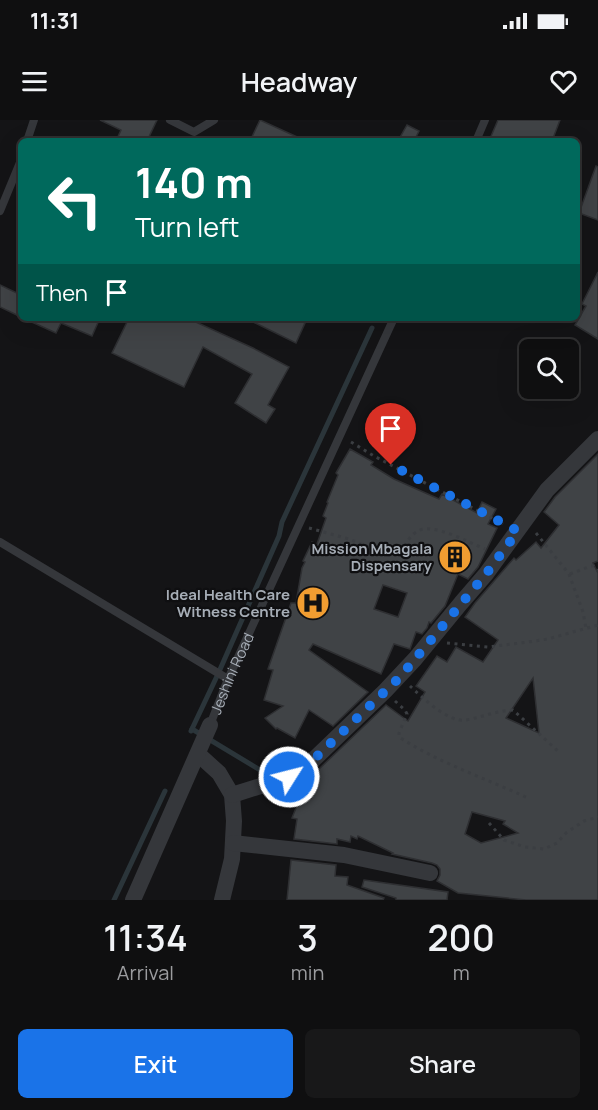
<!DOCTYPE html>
<html lang="en">
<head>
<meta charset="utf-8">
<style>
	:root { --surface:#0f0f10; --page:#181819; --text:#f1f3f6; --muted:#9b9c9f; --line:#2f2f30; --accent:#1a73e8 }
	body { margin:0; font-family:Manrope,sans-serif; background:var(--page); color:var(--text); height:100vh; display:flex; flex-direction:column; font-size:22px; white-space:nowrap }
	* { box-sizing:border-box; margin:0 }
	p { font-size:20px; color:var(--muted) }
	.icon { flex:none; width:33px; height:33px; fill:none; stroke:currentColor; stroke-width:2; stroke-linecap:round; stroke-linejoin:round }
	.map { position:relative; height:780px; overflow:hidden }
	.drawer { display:flex; flex-direction:column; background:var(--surface); flex:1 }
	.drawer>* { flex:none }
	.banner { position:absolute; left:18px; top:18px; width:562px; height:183px; border-radius:9px; box-shadow:0 6px 24px #0002,0 0 0 2px var(--line); background:#00695c; color:#fff; overflow:hidden }
	.buttons { position:absolute; left:519px; top:219px; display:grid; gap:12px }
	.buttons a { display:grid; place-items:center; width:60px; height:60px; border-radius:9px; background:var(--surface); box-shadow:0 6px 24px #0002,0 0 0 2px var(--line); font-size:30px }
	.pin { position:absolute; display:grid; place-items:center; width:51px; height:51px; color:#fff; margin:-62px -26px; border-radius:50% 50% 50% 0; rotate:-45deg; box-shadow:0 0 6px #0007 }
	.pin .icon { rotate:45deg }
	.me { position:absolute; width:66px; margin:-33px; rotate:54deg; stroke-linejoin:round; filter:drop-shadow(0 0 4px #0008) }
	.turn { display:flex; align-items:center; gap:21px; height:126px; padding:0 18px; font-size:27px }
	.turn .icon { width:78px; height:78px; stroke-width:2.5 }
	.turn b { display:block; font-size:42px; line-height:51px }
	.then { display:flex; align-items:center; height:57px; padding:0 18px; background:#0003; gap:12px; font-size:22px }
	.eta { display:flex; justify-content:space-evenly; align-items:center; height:102px; text-align:center }
	.eta b { font-size:36px; font-weight:600; line-height:42px }
	.primary-button { display:flex; gap:12px; margin-top:auto; padding:12px 18px }
	.primary-button a { flex:1; height:69px; border-radius:9px; background:var(--accent); color:#fff; font-size:24px; font-weight:600; line-height:69px; text-align:center }
	.primary-button a+a { background:var(--page); color:var(--text) }
	.status { display:flex; justify-content:space-between; align-items:center; height:42px; padding:0 30px; background:var(--surface); direction:ltr }
	.status svg { height:16px; fill:currentColor }
	header { display:flex; justify-content:space-between; align-items:center; height:78px; padding:0 18px; background:var(--surface); font-size:27px; font-weight:600 }
	.map>svg:first-child { display:block }
</style>
</head>
<body>
<div class="status"><b>11:31</b><svg viewBox="0 0 49 12"><path d="M0 12V9h3v3zM5 12V6h3v6zM10 12V3h3v9zM15 12V0h3v12zM26 1h20v11H26zM47 4h2v5h-2z"/></svg></div>
<header><svg class="icon" aria-label="menu" viewBox="0 0 24 24"><path d="M4 6h16M4 12h16M4 18h16"/></svg>Headway<svg class="icon" aria-label="heart" viewBox="0 0 24 24"><path d="M12 20l-8-8c-3-5 5-10 8-4 3-6 11-1 8 4z"/></svg></header>
<div class="map">
<svg width="598" height="780" viewBox="0 0 598 780">
	<rect width="100%" height="100%" fill="#141416"/>
	<g fill="none" stroke-linecap="round" stroke-linejoin="round">
		<g stroke="#2b353a" stroke-width="5">
			<polyline points="192,609 270,656 274,654"/>
			<polyline points="191,611 218,554 279,416 282,402 372,208"/>
			<polyline points="114,780 165,671"/>
		</g>
	</g>
	<g fill="#404346" stroke="#2e2f32" stroke-width="1.5" fill-rule="evenodd">
		<polygon points="100,0 157,0 147,21 116,21 121,10"/>
		<polygon points="260,0 306,21 250,21"/>
		<polygon points="498,0 560,0 552,21 489,21"/>
		<polygon points="407,5 419,11 414,21 398,21"/>
		<polygon points="596,46 598,47 598,100 579,93"/>
		<polygon points="598,152 598,219 575,205 586,186 582,184"/>
		<polygon points="0,165 21,175 21,197 0,187"/>
		<polygon points="23,198 100,198 92,216 61,203 56,213"/>
		<polygon points="129,198 187,198 253,228 289,247 268,285 275,289 266,303 235,283 252,254 203,227 184,267 112,233"/>
		<polygon points="245,198 294,198 305,203 296,223"/>
		<path d="M350 329 373 342 371 345 394 359 439 379 442 374 477 393 482 382 496 389 488 404 497 408 478 447 468 459 458 454 445 486 431 503 429 502 427 508 422 514 416 512 410 529 394 524 381 554 313 524 309 530 368 572 333 606 309 590 295 618 277 608 276 609 265 598 283 586 264 580 273 550 268 549 291 483H296L302 448 305 442 303 441 312 422 317 424 326 398 323 396 328 383 327 382 338 355 336 353ZM383 465 407 473 398 497 374 489Z"/>
		<path d="M598 334V441L593 443 598 453V780H526L458 773 437 761 440 755V749L437 745 432 743 392 734 393 733 358 716 357 719 351 716 350 722 337 719V724L294 719 297 699 292 698 308 658 312 660 314 653 317 654 319 649 386 585 408 601 425 572 416 566 437 536 447 542 456 527 483 542 498 520 465 497 475 483 514 438 516 440 536 422 541 428 559 405 544 392 555 377ZM533 558 539 613 506 598ZM472 692 505 701 503 704 518 713 481 723 465 714Z"/>
		<polygon points="291,740 336,745 335,756 348,757 347,765 384,778 383,780 287,780"/>
		<polygon points="364,760 448,772 447,780 396,780 396,778 362,767"/>
	</g>
	<g fill="none" stroke-linecap="round" stroke-linejoin="round">
		<g stroke="#3b3e42" stroke-width="3" stroke-dasharray="3 4.5" stroke-linecap="butt">
			<polyline points="351,322 374,336 503,404"/>
			<path d="M309 408 349 419 391 436 401 433C405 425 410 415 418 411 432 402 470 423 485 429"/>
			<polyline points="536,413 569,454 583,492 586,508"/>
			<polyline points="570,454 591,446 594,446 598,450"/>
			<polyline points="447,523 488,527 528,522 548,519 598,505"/>
			<path d="M410 566C422 577 448 603 466 600 483 597 495 591 513 590L559 632"/>
			<path d="M395 581 405 590 407 594 399 613V617C437 642 487 659 528 678"/>
			<polyline points="489,703 504,720 525,727 544,729 557,723 566,713 584,701 598,697"/>
		</g>
		<g stroke="#35373b" stroke-width="8">
			<polyline points="170,0 194,12 214,0"/>
			<polyline points="27,21 34,0"/>
			<polyline points="476,21 485,0"/>
			<polyline points="0,91 21,40"/>
			<polyline points="0,422 228,559"/>
			<path id="s1" d="M210 605 228 559 394 198"/>
		</g>
		<g stroke="#35373b" stroke-width="16">
			<polyline points="198,634 219,653 232,675 234,701 232,739 222,780"/>
			<polyline points="232,675 289,657 311,642 385,571 415,539 461,483 486,454 547,370 598,319"/>
			<polyline points="233,723 344,735 430,753"/>
			<polyline points="133,780 210,605"/>
		</g>
	</g>
	<g fill="none" stroke-linecap="round" stroke-linejoin="round">
		<polyline stroke="#1a73e8" stroke-width="10" stroke-dasharray="0 18" points="289,657 311,642 400,557 486,454 518,411 391,345"/>
	</g>
	<defs>
		<symbol id="building-disc" viewBox="-11 -11 22 22"><circle r="9.5" fill="#f19d31" stroke="#0f0f11"/><path d="M-4-6H4V6H1V3H-1V6H-4ZM-2.5-4.3h1.7v1.8h-1.7ZM.8-4.3h1.7v1.8H.8ZM-2.5-1h1.7V.8h-1.7ZM.8-1h1.7V.8H.8Z" fill="#111"/></symbol>
		<symbol id="hospital-disc" viewBox="-11 -11 22 22"><circle r="9.5" fill="#f19d31" stroke="#0f0f11"/><path d="M-5-5h3v3.5h4V-5h3V5h-3V1.5h-4V5h-3Z" fill="#111"/></symbol>
	</defs>
	<g fill-rule="evenodd">
		<use href="#building-disc" x="436" y="418" width="38" height="38"/>
		<use href="#hospital-disc" x="294" y="464" width="38" height="38"/>
	</g>
	<g text-anchor="middle" dominant-baseline="central" stroke-width="4.5" stroke-linejoin="round" paint-order="stroke">
		<g font-size="15" font-weight="bold" fill="#a6adb6" stroke="#0f0f11" text-anchor="end">
			<text x="432" y="428">Mission Mbagala<tspan x="432" dy="17">Dispensary</tspan></text>
			<text x="290" y="474">Ideal Health Care<tspan x="290" dy="17">Witness Centre</tspan></text>
		</g>
		<g font-size="15" fill="#a6adb6" stroke="#0f0f11">
			<text stroke="none"><textPath href="#s1" startOffset="56">Jeshini Road</textPath></text>
		</g>
	</g>
</svg>
<div class="buttons">
<a><svg class="icon" aria-label="search" viewBox="0 0 24 24"><circle cx="10" cy="10" r="6"/><path d="M15 15l6 6"/></svg></a>
</div>
<div class="pin" style="left:391px;top:345px;background:#d93025"><svg class="icon" aria-label="arrive" viewBox="0 0 24 24"><path d="M6 21V4h12l-3 4 3 4H6"/></svg></div>
<svg class="me" style="left:289px;top:657px" viewBox="-20 -20 40 40"><circle r="17" fill="#1a73e8" stroke="#fff" stroke-width="3"/><path d="M0-11L8 9 0 5-8 9z" fill="#fff"/></svg>
<div class="banner">
<div class="turn"><svg class="icon" aria-label="left" viewBox="0 0 24 24"><path d="M17 20v-9H6M10 6l-5 5 5 5"/></svg><div><b>140 m</b>Turn left</div></div>
<div class="then">Then<svg class="icon" aria-label="arrive" viewBox="0 0 24 24"><path d="M6 21V4h12l-3 4 3 4H6"/></svg></div>
</div>
</div>
<section class="drawer">
<div class="eta">
<div><b>11:34</b><p>Arrival</p></div>
<div><b>3</b><p>min</p></div>
<div><b>200</b><p>m</p></div>
</div>
<div class="primary-button"><a>Exit</a><a>Share</a></div>
</section>
</body>
</html>
